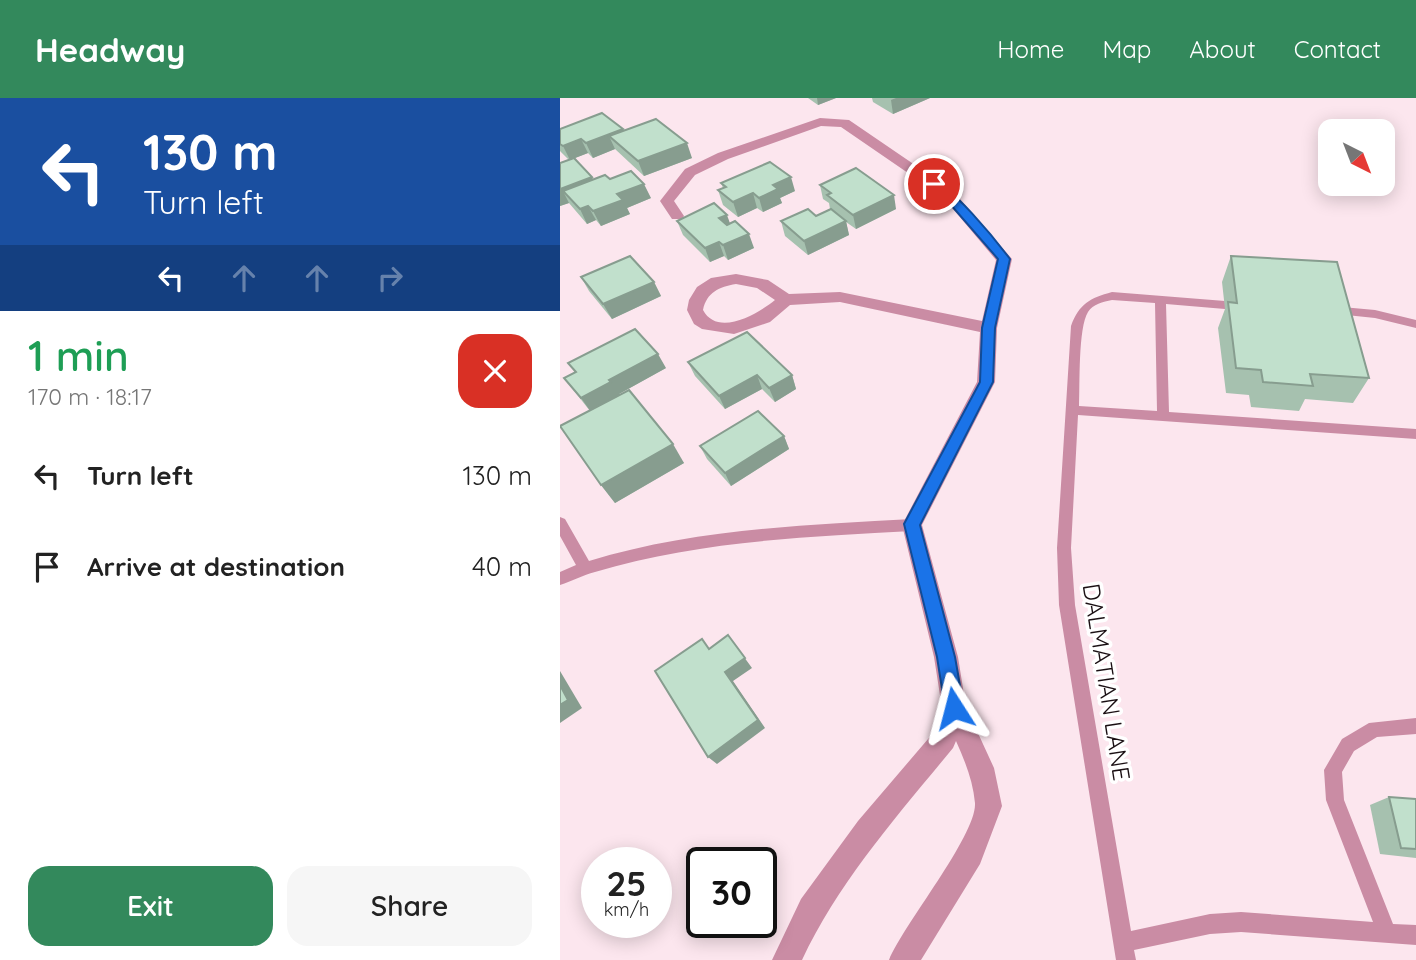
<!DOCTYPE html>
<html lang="en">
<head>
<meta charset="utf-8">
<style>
	:root { --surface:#fff; --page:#f6f6f6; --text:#222; --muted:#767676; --accent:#33895c }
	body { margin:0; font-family:Quicksand,sans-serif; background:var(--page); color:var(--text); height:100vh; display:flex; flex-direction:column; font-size:26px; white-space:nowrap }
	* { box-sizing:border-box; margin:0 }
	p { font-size:23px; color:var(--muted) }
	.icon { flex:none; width:38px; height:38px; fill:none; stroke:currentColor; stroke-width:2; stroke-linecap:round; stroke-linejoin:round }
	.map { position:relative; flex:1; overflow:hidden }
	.panel { display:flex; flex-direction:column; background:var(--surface); width:560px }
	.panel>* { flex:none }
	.hud { background:#1a4fa0; color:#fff; overflow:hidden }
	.needle { width:46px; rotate:138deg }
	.fabs { position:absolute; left:758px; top:21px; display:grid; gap:14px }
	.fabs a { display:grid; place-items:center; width:77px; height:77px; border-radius:14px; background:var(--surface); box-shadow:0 4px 18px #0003; font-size:35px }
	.speed { position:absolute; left:21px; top:749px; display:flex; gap:14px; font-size:35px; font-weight:700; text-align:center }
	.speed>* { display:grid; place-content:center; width:91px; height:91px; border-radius:50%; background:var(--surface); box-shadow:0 4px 18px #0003; line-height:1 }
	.speed small { font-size:18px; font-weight:400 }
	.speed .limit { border:4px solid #111; border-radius:10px; background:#fff; color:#111 }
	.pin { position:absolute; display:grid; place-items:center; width:60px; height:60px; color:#fff; margin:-30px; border:4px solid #fff; border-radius:50%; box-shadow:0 2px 7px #0007 }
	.me { position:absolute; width:77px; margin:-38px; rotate:351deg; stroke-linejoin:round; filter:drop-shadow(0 0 5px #0008) }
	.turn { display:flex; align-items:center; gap:24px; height:147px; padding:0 28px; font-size:32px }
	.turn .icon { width:91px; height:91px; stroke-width:2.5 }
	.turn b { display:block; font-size:49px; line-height:60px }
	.lanes { display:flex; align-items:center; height:66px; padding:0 28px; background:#0003; justify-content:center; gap:35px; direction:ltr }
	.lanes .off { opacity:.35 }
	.round { display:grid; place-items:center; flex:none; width:74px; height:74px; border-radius:21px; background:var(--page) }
	.head { display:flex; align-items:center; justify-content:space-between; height:119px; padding:0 28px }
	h1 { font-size:42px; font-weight:600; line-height:52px; color:#1e9e55 }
	.cta { display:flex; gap:14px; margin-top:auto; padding:14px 28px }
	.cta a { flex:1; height:80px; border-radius:21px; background:var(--accent); color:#fff; font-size:28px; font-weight:600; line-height:80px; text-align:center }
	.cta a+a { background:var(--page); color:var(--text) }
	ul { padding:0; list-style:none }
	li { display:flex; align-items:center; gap:21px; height:91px; padding:0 28px }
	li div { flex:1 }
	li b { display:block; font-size:26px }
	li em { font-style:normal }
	header { display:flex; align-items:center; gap:42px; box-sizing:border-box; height:98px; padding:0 35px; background:var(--accent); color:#fff }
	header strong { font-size:33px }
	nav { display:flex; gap:38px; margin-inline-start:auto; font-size:24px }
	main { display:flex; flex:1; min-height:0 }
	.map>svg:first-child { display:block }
</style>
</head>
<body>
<header>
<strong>Headway</strong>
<nav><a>Home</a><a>Map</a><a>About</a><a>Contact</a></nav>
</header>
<main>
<section class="panel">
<div class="hud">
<div class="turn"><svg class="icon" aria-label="left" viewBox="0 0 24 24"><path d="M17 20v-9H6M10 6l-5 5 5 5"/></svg><div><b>130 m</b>Turn left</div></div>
<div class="lanes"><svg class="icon" aria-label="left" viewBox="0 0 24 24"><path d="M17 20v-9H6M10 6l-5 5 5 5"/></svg><svg class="icon off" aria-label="ahead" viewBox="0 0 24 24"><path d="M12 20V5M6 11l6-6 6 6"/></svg><svg class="icon off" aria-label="ahead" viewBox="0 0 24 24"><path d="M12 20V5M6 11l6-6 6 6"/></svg><svg class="icon off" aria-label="right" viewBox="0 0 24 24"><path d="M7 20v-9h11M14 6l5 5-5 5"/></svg></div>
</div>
<div class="head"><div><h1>1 min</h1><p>170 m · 18:17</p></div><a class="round" style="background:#d93025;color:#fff"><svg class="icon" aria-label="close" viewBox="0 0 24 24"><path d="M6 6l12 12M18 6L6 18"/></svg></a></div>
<ul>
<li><svg class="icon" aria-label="left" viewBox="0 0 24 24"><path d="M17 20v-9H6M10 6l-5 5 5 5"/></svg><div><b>Turn left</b></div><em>130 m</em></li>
<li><svg class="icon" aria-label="arrive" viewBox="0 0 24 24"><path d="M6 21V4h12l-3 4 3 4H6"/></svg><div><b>Arrive at destination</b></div><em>40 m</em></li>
</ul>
<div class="cta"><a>Exit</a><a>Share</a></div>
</section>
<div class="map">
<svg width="856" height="862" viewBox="0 0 856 862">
	<rect width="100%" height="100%" fill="#fce6ee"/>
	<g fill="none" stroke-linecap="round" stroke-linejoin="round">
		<g fill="#ca8ca4" fill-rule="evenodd">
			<path d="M552 194 665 203 671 207 665 211 606 206 609 314 856 331V341L518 317 511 450 515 507 571 833 650 816 681 814 813 824 766 702 764 672 782 641 809 625 856 620V636L817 639 794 653 782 674 784 702 833 826 856 827V847L681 834 650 836 574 852 576 862H556L499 507 497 450 511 228C519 206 530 200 552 194ZM552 202 595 205 597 313 519 308C520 287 518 230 528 214 533 206 543 204 552 202Z"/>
			<polygon points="771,208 815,212 856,222 856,230 815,220 767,215 765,212"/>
			<path d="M0 419 5 421 29 463C133 431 244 427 352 421L357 423 359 427 357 431 352 433C246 439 137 443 35 474 23 477 12 483 0 487V474L16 467 0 438Z"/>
		</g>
		<path fill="#ca8ca4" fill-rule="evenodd" d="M260 20 289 22 393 93 452 161 437 230 435 284 362 427 398 559 406 609 434 670 442 708 420 766 361 862H329C344 826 417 737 415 705 413 683 405 663 396 643L393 650C338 717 279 783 242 862H212L241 801 298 723 374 634 382 610 374 559 342 427 417 284 420 234 280 204 230 207 210 224 174 236 142 231 134 226 127 212 129 202 137 189 151 180 176 176 208 182 229 196 280 194 422 223 436 162 383 99 281 29 261 28 168 61 135 77 114 103 124 118 122 121H112L100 103 125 71 158 55ZM176 186 197 190 215 202C199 215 158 240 143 212 147 194 159 189 176 186Z"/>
	</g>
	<g fill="#a6c1af">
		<polygon points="248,0 276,0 258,7"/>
		<polygon points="312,0 370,0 333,16 313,4"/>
		<polygon points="0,31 64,33 132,60 84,78 55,51 33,60 28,55 15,60 33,82 50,81 91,100 67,110 70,116 41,128 36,122 27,126 9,105 0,108 9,62 0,53"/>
		<polygon points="161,85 235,93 220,100 222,105 203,114 197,110 178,119 163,107 158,92 163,90"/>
		<polygon points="260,87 336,111 296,131 286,124 289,137 248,157 225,138 221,123 256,118 270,111 269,105 263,101"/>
		<polygon points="117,123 170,125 194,150 168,162 164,158 150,164 123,137"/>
		<polygon points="671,158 809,280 793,305 745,301 739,313 691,309 689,297 666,295 658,230 665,211 662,184"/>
		<polygon points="21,179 94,184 101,198 52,221 29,193"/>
		<polygon points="128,264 232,277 236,291 215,304 202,291 165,311 135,278"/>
		<polygon points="8,265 106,270 59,296 124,365 55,405 41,387 30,313 4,280 15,274"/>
		<polygon points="224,338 229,351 171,388 147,361 140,348"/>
		<polygon points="829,699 856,701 856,760 820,756 810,707"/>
	</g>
	<g fill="#879d8f">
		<polygon points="257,0 276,0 258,7"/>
		<polygon points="336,0 370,0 333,16 331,2"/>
		<polygon points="63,31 69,45 49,38 55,51 33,60 26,45"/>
		<polygon points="21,41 28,55 10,62 3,48"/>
		<polygon points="127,45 132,60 84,78 78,63"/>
		<polygon points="32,79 39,94 3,93 9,105 0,108 0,91"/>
		<polygon points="231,79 235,93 220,100 222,105 203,114 199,100 213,87"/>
		<polygon points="84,86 91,100 67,110 70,116 41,128 33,113 57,96"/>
		<polygon points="193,95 197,110 178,119 173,104"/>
		<polygon points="334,97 336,111 296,131 293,117"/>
		<polygon points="28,108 36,122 27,126 20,111"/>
		<polygon points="167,117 172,131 159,120"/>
		<polygon points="286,123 289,137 248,157 244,143"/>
		<polygon points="189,136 194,150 168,162 163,147"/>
		<polygon points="159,144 164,158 150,164 145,150"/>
		<polygon points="94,184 101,198 52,221 43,206"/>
		<polygon points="98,256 106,270 59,296 60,298 31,314 21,300 49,282"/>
		<polygon points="197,277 202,291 165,311 159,298"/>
		<polygon points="232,277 236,291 215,304 209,290"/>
		<polygon points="224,338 229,351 171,388 165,375"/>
		<polygon points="113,346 124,365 55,405 41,387"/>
		<polygon points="168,537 192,570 173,583 205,630 157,666 148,659"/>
		<polygon points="0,573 22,610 0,625"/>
	</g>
	<g fill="#c1e0cc" stroke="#879d8f" stroke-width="2">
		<polygon points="42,15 63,31 26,45 21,41 3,48 0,46 0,31"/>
		<polygon points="96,21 127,45 78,63 49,38"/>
		<polygon points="14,60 32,79 0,91 0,65"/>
		<polygon points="210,64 231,79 213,87 218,91 199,100 193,95 173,104 158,92 166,89 161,85"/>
		<polygon points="296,70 334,97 293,117 267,97 271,95 260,87"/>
		<polygon points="71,73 84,86 57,96 63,102 33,113 28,108 20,111 3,93 45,77 50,81"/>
		<polygon points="154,105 167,117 159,120 167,127 175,123 189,136 163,147 159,144 145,150 117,123"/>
		<polygon points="248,111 256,118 271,111 286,123 244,143 221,123"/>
		<polygon points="70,158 94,184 43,206 21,179"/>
		<polygon points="671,158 777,164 809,280 750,276 753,288 703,284 701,272 676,270 668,204 677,205"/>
		<polygon points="75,231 98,256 49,282 51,284 21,300 4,280 16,274 8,265"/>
		<polygon points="187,234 232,277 209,290 197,277 159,298 128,264"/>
		<polygon points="69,292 113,346 41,387 0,328"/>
		<polygon points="198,313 224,338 165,375 140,348"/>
		<polygon points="168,537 185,560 165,574 198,622 148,659 95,573 142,541 149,551"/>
		<polygon points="0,587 8,602 0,607"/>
		<polygon points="829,699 856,701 856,751 841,750"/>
	</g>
	<path fill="#1a73e8" stroke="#114b97" stroke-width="2" d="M370 83C388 82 438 145 450 161L435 230 433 284 360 427 395 559 404 610 401 617 394 619 388 617 385 610 377 559 344 426 420 284 422 230 438 161 384 99 370 88Z"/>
	<g text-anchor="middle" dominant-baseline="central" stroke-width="7" stroke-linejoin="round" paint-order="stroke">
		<g font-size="24" fill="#1a0f13" stroke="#fff">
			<text transform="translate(547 584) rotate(81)">DALMATIAN LANE</text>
		</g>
	</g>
</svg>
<div class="fabs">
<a><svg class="needle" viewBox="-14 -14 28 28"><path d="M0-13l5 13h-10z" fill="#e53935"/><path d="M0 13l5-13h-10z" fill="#767676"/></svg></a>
</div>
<div class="speed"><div>25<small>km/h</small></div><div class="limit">30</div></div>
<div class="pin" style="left:374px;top:86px;background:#d93025"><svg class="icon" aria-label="arrive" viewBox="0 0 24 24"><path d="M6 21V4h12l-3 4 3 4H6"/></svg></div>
<svg class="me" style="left:394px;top:610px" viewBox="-20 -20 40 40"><path d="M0-17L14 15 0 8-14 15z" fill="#1a73e8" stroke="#fff" stroke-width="4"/></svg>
</div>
</main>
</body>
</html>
